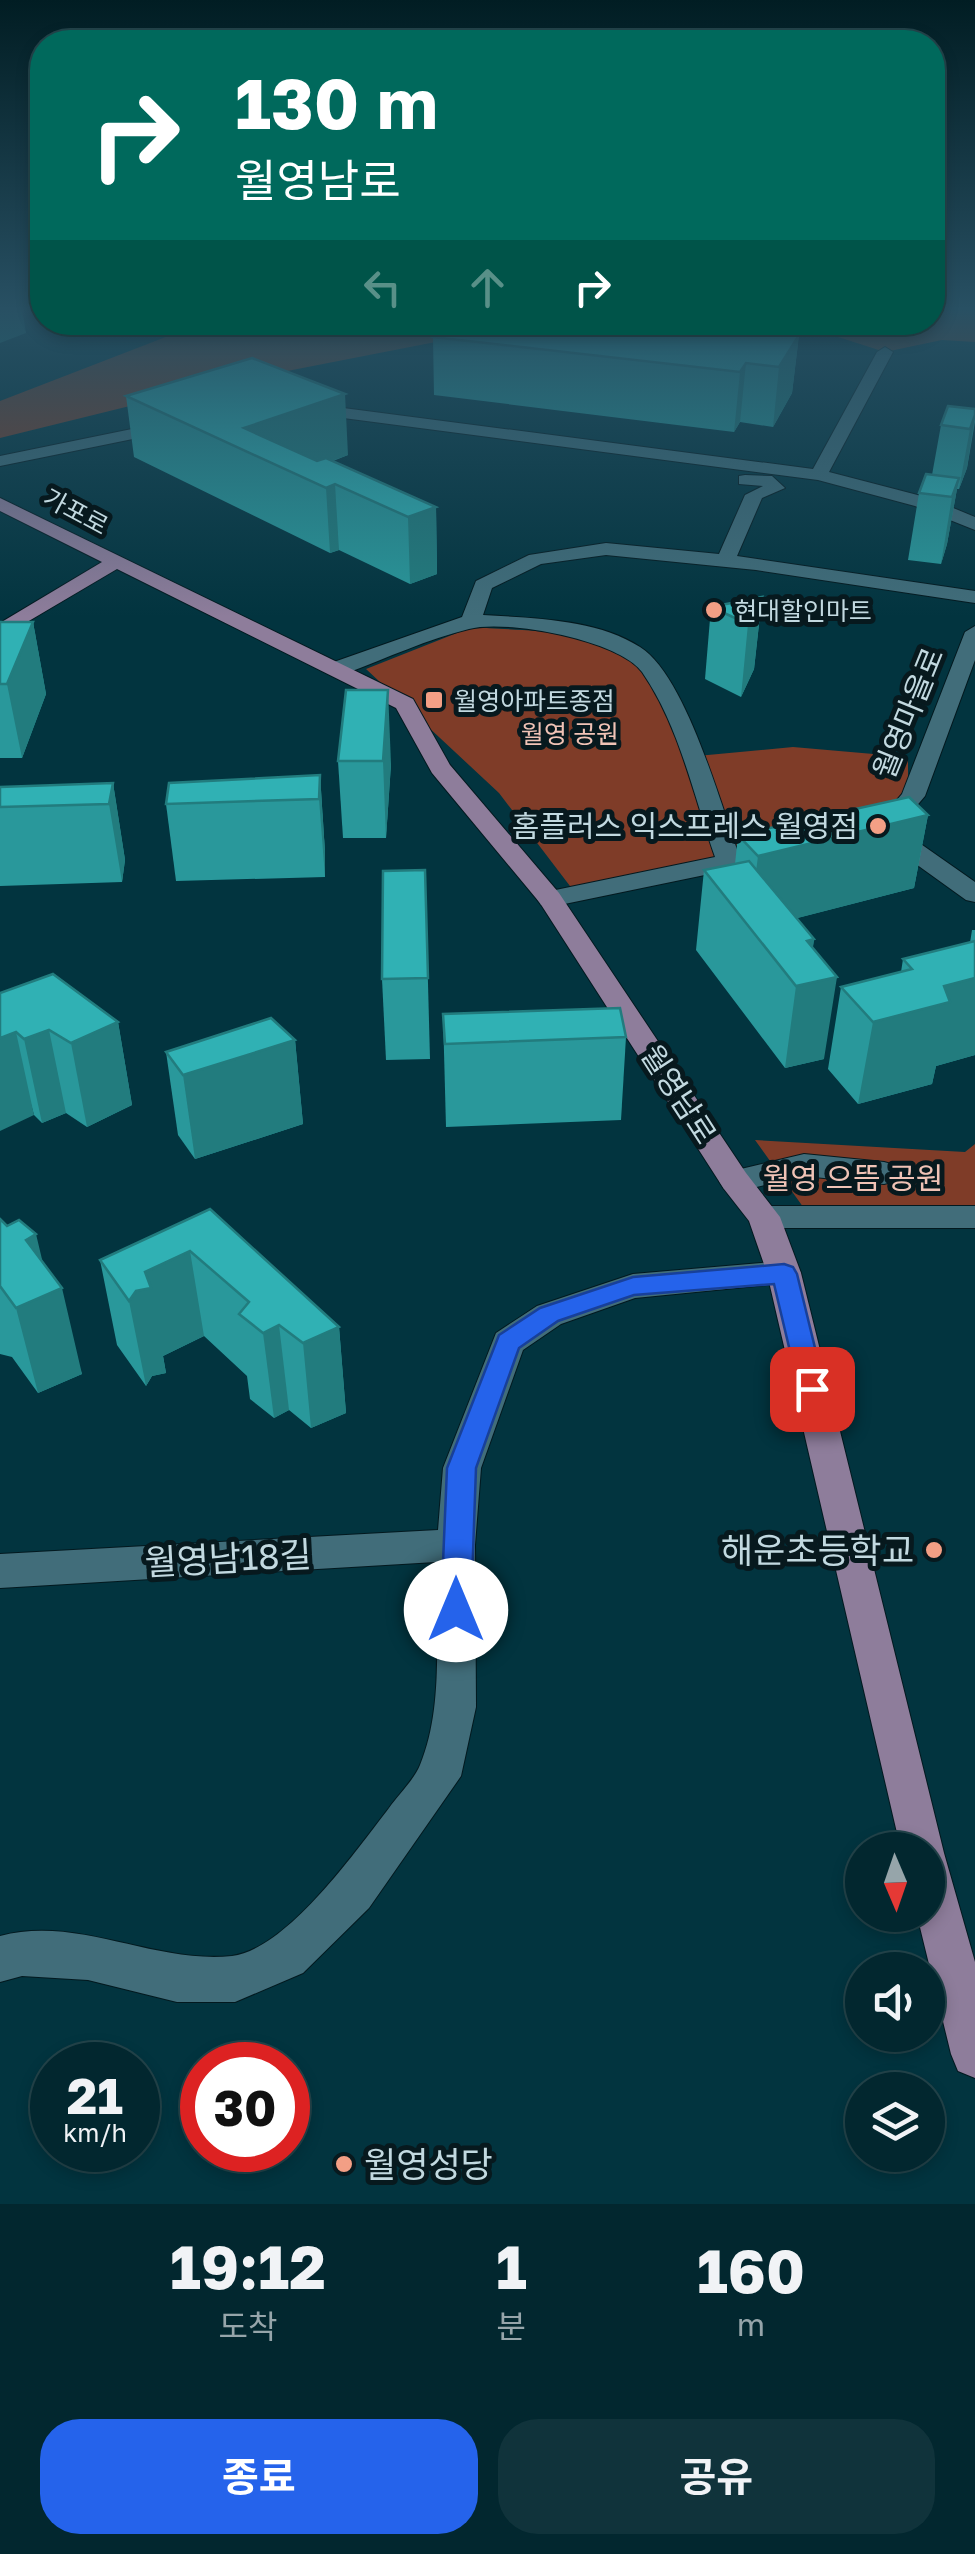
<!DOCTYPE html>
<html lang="ko">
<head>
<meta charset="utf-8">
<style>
	:root { --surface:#02272f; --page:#10333b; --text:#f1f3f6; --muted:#96a5aa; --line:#23444b; --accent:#2563eb }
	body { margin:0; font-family:"Golos Text","Noto Sans KR",sans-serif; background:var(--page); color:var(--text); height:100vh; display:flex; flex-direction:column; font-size:38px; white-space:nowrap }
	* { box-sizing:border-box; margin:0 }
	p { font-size:32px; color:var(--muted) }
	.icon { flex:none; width:55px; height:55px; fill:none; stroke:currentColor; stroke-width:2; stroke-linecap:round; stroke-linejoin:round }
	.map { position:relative; height:2204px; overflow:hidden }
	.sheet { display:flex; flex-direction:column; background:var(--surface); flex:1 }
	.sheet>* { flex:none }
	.top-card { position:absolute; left:30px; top:30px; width:915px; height:305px; border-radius:40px; box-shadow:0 5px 15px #0003,0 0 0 2px var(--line); background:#00695c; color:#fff; overflow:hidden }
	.needle { width:65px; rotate:178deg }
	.buttons { position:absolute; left:845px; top:1832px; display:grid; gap:20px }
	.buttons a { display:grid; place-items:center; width:100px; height:100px; border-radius:50%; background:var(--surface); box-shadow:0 5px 15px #0003,0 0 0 2px var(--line); font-size:50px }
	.speed { position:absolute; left:30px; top:2042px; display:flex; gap:20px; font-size:50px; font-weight:700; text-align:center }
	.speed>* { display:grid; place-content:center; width:130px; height:130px; border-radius:50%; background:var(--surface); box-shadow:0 5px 15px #0003,0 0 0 2px var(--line); line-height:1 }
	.speed small { font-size:25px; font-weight:400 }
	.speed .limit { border:15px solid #d22; background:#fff; color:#111 }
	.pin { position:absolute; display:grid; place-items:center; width:85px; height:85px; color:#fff; margin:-42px; border-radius:20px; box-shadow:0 5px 15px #0006 }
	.me { position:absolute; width:110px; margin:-55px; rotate:0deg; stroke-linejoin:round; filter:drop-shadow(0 0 8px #0008) }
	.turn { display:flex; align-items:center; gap:35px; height:210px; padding:0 40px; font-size:45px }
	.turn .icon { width:130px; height:130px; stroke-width:2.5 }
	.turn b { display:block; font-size:70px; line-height:85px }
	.lanes { display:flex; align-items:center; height:95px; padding:0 40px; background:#0003; justify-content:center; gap:50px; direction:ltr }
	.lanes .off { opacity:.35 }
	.eta { display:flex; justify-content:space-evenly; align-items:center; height:170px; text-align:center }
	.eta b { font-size:60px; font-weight:700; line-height:70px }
	.primary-button { display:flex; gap:20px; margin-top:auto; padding:20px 40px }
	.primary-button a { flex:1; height:115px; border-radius:40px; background:var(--accent); color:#fff; font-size:40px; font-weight:700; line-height:115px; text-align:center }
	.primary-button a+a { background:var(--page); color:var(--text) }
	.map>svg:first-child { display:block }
</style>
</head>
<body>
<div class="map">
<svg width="975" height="2204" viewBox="0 0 975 2204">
	<rect width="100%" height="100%" fill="#02343f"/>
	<g fill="#7f3c28">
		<polygon points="933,309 975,309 975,342 942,340 885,352 810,328 502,329 211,386 0,438 0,401 202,323 932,322"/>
		<path d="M472 627C508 630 586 630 616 647 672 680 700 798 717 857L573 890 499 793 366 669Z"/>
		<polygon points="793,747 908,757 908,793 870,827 734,857 697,756"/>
		<polygon points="755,1140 965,1152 975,1144 975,1214 806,1211"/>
	</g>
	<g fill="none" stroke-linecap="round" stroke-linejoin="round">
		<defs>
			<g id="minor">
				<polygon points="885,347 893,352 829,472 929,498 975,517 975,530 915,506 818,480 305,413 297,408 305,403 813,469 877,352"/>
				<polygon points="171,421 177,422 177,430 0,466 0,456"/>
				<path d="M745 475 772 476 785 488 762 498 737 556 975 591V603L756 570 606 555 541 564 492 588 483 615C532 618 597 619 640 647 685 675 720 802 738 852L772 845 785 853 772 861 550 907 541 905 537 899 541 893 715 857C694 797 679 725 642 672 619 640 506 619 469 629 428 639 387 658 347 673L339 674 328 668 331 663 462 617 476 581 529 555 606 543 719 554 745 495 763 486 739 484V476Z"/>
				<polygon points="975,626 975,660 925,796 898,828 975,882 975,902 966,900 877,836 873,828 902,794 965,632"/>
				<polygon points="804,1154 884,1162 895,1165 900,1173 895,1181 884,1184 804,1176 735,1192 724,1189 719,1181 724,1173"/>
				<polygon points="764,1206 975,1206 975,1228 764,1228 753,1225 748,1217 753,1209"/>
				<path d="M784 1261 796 1264 801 1273 796 1282 635 1298 561 1324 523 1350 481 1468 475 1545 476 1707 461 1776 369 1908 303 1973 235 2002H177L88 1980 22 1976 0 1982V1936C78 1915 153 1964 232 1956 287 1949 356 1851 389 1808 398 1795 414 1780 420 1765 445 1705 435 1627 436 1562L0 1588V1554L438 1530 443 1468 496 1333 537 1306 633 1274Z"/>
			</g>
			<polygon id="major" points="0,498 413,699 450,765 559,893 746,1173 780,1217 801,1273 944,1853 975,1962 975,2078 958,2071 951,2054 917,1915 928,1915 928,1850 901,1850 767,1273 749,1221 724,1189 540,903 432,773 396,708 117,569 0,638 0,623 102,562 0,511"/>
		</defs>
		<use href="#minor" stroke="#03191f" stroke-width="2"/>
		<use href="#major" stroke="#03191f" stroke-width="2"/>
		<use href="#minor" fill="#416d7a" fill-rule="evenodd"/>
		<use href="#major" fill="#8e7d9b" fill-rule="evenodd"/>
	</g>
	<g fill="#29989b">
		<polygon points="761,322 760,330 799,335 792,393 773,427 740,422 734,432 434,395 433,337"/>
		<polygon points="126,396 348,455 333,461 436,507 437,574 410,584 339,550 330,553 134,457"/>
		<polygon points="975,409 975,422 967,468 959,489 957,489 947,544 941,564 908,560 919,493 932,475 941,425"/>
		<polygon points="762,597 754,669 741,697 705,679 711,607"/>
		<polygon points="0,622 33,622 46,694 22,758 0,758"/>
		<polygon points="346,690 391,764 386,838 343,838 338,761"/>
		<polygon points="320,775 325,852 325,877 176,881 166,804"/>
		<polygon points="113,783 125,860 122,882 0,886 0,787"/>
		<polygon points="928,815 914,888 797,918 814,939 813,947 824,1059 785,1068 696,950 704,870 735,864 738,835"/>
		<polygon points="425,870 430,1059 386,1060 382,979"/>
		<polygon points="972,930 975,930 975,1055 936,1066 932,1084 858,1104 828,1069 841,987 901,972 903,959 970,943"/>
		<polygon points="0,993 118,1022 132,1105 87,1127 66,1113 42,1123 34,1115"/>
		<polygon points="443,1014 626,1037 621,1120 446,1127"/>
		<polygon points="295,1040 303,1124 195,1159 178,1135 166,1052"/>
		<polygon points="210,1209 339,1327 346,1413 311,1428 289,1410 274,1418 250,1399 247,1376 204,1336 163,1356 166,1373 152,1376 146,1386 117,1345 100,1260"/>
		<polygon points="0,1219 43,1262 82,1374 38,1393 12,1357 0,1354"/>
	</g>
	<g fill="#227c7e">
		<polygon points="0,309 22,309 26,333 0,343"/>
		<polygon points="799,335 792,393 773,427 779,367"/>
		<polygon points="746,363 740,422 734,432 740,372"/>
		<polygon points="345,394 348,455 296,474 244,428"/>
		<polygon points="975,415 967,468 959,489 970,429"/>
		<polygon points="959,478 947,544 941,564 952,497"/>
		<polygon points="335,484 339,550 330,553 326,488"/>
		<polygon points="436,507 437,574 410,584 408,517"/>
		<polygon points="762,597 754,669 741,697 748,624"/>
		<polygon points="33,622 46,694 22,758 7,684"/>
		<polygon points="388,690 391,764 386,838 383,761"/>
		<polygon points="320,775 325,852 325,877 319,799"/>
		<polygon points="113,783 125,860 122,882 109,804"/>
		<polygon points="928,815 914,888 751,930 749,927 758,856"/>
		<polygon points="814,939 807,984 837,977 824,1059 785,1068 796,986 807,941"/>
		<polygon points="975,978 975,1055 936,1066 932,1084 858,1104 873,1022 944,986"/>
		<polygon points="118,1022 132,1105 87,1127 71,1043"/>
		<polygon points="49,1030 66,1113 42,1123 24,1039"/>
		<polygon points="16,1032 34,1115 0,1131 0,1038"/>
		<polygon points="295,1040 303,1124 195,1159 183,1075"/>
		<polygon points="36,1234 50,1293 62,1288 82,1374 38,1393 16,1308 26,1240"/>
		<polygon points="190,1251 204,1336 163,1356 166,1373 152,1376 146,1386 129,1301 145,1272"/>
		<polygon points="279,1325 289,1410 274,1418 263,1333"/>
		<polygon points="339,1327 346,1413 311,1428 303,1343"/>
	</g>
	<g fill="#30b1b4" stroke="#227c7e" stroke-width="2.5">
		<polygon points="451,322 759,322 755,329 799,335 779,367 746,363 740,372 433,337"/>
		<polygon points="252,358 345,394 244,428 317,461 326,458 436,507 408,517 335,484 326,488 126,396"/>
		<polygon points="948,406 975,409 975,415 970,429 941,425"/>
		<polygon points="926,474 959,478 952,497 919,493"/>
		<polygon points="762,597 748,624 711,607"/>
		<polygon points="0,622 33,622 7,684 0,684"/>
		<polygon points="346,690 388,690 383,761 338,761"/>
		<polygon points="320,775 319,799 166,804 169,783"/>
		<polygon points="113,783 109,804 0,807 0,787"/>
		<polygon points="909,797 928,815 758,856 738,835"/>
		<polygon points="749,861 814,939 807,941 837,977 796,986 704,870"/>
		<polygon points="425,870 428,978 382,979 383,871"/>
		<polygon points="975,941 975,978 944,986 950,1002 873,1022 841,987 912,969 903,959"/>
		<polygon points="53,974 118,1022 71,1043 49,1030 24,1039 16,1032 0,1038 0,993"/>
		<polygon points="620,1008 626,1037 445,1044 443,1014"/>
		<polygon points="271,1018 295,1040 183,1075 166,1052"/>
		<polygon points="210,1209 339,1327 303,1343 279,1325 263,1333 239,1314 249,1302 190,1251 145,1272 151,1288 136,1291 129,1301 100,1260"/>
		<polygon points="0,1219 7,1226 19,1220 36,1234 26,1240 62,1288 16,1308 0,1286"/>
	</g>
	<linearGradient id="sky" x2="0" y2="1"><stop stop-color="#011d23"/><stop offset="0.5" stop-color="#285063"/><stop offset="1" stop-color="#285063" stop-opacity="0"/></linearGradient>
	<rect width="975" height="617" fill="url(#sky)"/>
	<polygon fill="#2563eb" stroke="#184099" stroke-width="2.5" points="784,1264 793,1267 797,1274 825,1389 822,1396 812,1399 802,1396 799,1389 774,1284 634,1295 558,1321 519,1348 476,1468 471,1610 466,1619 456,1623 445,1619 441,1610 447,1468 499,1335 540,1308 633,1277"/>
	<g fill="#f39f85" stroke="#07191e" stroke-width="4">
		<circle cx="714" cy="610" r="10"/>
		<rect x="424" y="690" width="20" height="20" rx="5"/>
		<circle cx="878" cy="826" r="10"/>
		<circle cx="934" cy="1550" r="10"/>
		<circle cx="344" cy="2164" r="10"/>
	</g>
	<g text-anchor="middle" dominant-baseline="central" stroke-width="10" stroke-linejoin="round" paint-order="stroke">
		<g font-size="25" fill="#c2d9e0" stroke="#07191e">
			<text transform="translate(76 511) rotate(28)">가포로</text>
		</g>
		<g font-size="25" fill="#c2d9e0" stroke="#07191e" text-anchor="start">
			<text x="734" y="610">현대할인마트</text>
			<text x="454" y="700">월영아파트종점</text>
		</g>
		<g font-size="25" fill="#f0c3b6" stroke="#07191e">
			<text x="570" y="733">월영 공원</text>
		</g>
		<g font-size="30" fill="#c2d9e0" stroke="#07191e">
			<text transform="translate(908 713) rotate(-68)">월영마을로</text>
			<text transform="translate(679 1094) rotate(57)">월영남로</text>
		</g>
		<g font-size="30" fill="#c2d9e0" stroke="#07191e" text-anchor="end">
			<text x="858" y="826">홈플러스 익스프레스 월영점</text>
		</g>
		<g font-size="30" fill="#f0c3b6" stroke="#07191e">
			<text x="853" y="1178">월영 으뜸 공원</text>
		</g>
		<g font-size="35" fill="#c2d9e0" stroke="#07191e" text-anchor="end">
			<text x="914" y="1550">해운초등학교</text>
			<text x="364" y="2164" text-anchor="start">월영성당</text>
		</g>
		<g font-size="35" fill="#c2d9e0" stroke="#07191e">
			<text transform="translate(228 1558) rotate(-3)">월영남18길</text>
		</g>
	</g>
</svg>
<div class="buttons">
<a><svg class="needle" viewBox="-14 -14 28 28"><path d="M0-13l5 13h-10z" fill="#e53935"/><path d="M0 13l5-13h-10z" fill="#96a5aa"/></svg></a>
<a><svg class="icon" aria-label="sound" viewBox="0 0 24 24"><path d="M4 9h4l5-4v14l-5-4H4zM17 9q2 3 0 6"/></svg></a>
<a><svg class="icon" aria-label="layers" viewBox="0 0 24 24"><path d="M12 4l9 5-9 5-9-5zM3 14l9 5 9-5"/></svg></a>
</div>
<div class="speed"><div>21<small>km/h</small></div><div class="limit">30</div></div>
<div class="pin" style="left:812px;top:1389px;background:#d93025"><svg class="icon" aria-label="arrive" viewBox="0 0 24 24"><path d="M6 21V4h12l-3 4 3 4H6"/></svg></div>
<svg class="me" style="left:456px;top:1610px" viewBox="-20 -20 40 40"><circle r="19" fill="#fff"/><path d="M0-13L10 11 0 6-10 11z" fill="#2563eb"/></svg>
<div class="top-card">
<div class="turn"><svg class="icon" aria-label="right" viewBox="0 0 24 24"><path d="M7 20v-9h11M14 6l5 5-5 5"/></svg><div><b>130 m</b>월영남로</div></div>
<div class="lanes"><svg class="icon off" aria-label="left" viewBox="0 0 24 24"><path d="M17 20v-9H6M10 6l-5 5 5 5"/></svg><svg class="icon off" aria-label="ahead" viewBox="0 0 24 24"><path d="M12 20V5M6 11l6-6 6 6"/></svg><svg class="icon" aria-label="right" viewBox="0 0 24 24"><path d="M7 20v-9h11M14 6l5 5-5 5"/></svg></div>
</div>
</div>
<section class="sheet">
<div class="eta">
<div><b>19:12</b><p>도착</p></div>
<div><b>1</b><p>분</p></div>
<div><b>160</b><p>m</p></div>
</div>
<div class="primary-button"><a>종료</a><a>공유</a></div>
</section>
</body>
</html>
